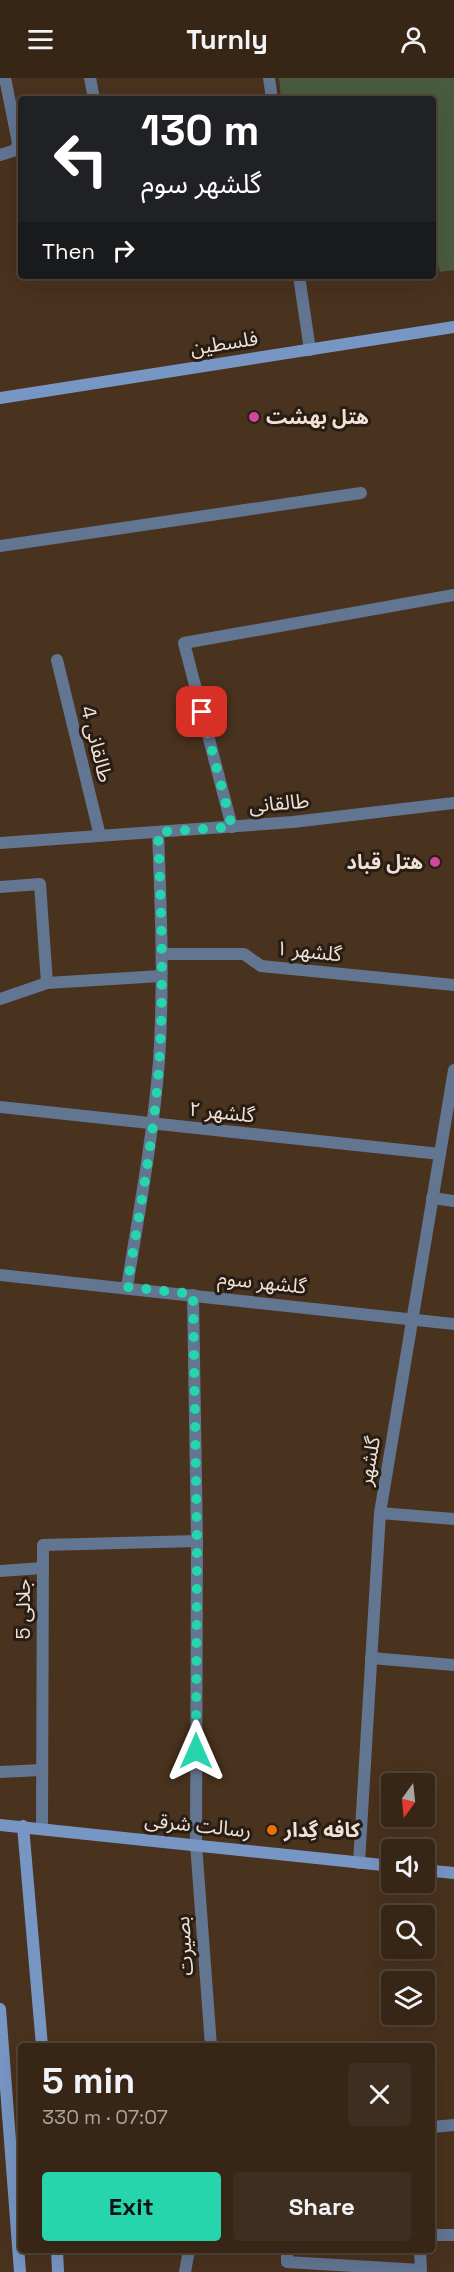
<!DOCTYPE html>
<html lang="en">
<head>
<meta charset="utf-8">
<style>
	:root { --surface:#372616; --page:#3e2e1f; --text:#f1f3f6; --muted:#aaa5a1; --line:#514335; --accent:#27d5ad }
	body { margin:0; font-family:"Space Grotesk","Noto Sans Arabic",sans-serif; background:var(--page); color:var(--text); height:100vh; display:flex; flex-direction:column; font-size:22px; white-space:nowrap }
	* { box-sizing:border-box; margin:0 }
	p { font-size:20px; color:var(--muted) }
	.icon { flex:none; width:33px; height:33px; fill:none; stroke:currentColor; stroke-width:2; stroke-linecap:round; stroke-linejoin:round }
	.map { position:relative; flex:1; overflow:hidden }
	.panel { position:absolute; left:18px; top:1965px; width:417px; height:210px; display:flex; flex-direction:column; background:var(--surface); border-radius:6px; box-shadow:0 6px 24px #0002,0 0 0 2px var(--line) }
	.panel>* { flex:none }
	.top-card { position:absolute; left:18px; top:18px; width:418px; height:183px; border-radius:6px; box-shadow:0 6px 24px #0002,0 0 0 2px var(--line); background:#202124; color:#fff; overflow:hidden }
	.needle { width:39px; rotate:195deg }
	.fabs { position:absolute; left:381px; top:1695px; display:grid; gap:12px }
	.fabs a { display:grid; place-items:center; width:54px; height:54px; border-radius:6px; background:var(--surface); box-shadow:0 6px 24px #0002,0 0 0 2px var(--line); font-size:30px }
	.pin { position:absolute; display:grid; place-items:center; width:51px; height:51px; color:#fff; margin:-26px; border-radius:12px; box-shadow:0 3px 9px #0006 }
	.me { position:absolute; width:66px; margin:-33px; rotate:0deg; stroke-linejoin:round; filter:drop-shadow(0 0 4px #0008) }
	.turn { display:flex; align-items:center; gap:21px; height:126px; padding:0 24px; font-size:27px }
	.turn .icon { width:78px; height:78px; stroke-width:2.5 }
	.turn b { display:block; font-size:42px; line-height:51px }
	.then { display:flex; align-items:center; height:57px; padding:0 24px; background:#0003; gap:12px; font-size:22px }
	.round { display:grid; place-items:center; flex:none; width:63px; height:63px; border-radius:6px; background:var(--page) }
	.head { display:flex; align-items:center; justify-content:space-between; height:102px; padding:0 24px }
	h1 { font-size:36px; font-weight:700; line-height:45px }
	.action { display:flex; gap:12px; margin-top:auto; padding:12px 24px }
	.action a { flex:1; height:69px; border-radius:6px; background:var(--accent); color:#111; font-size:24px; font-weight:700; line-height:69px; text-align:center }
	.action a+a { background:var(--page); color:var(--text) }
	header { display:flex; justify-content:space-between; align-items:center; height:78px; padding:0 24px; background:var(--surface); font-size:27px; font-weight:700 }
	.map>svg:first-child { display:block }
</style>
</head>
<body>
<header><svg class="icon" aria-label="menu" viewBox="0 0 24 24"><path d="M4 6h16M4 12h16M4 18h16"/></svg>Turnly<svg class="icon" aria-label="person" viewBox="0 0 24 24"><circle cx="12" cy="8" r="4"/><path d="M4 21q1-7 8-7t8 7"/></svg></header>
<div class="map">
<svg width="454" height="2194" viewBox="0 0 454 2194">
	<rect width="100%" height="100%" fill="#49321e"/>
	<polygon fill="#495b3f" points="279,0 454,0 454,192 440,194 434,171 434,21 281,21"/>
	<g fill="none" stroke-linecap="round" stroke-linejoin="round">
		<g stroke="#627591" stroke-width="12">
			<polyline points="90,0 94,21"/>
			<polyline points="269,0 272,21"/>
			<polyline points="0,77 16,72 18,65 5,0"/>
			<polyline points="299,198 310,272"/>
			<polyline points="0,468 361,415"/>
			<polyline points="57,582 100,758"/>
			<polyline points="232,749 184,565 454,517"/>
			<polyline points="0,765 293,744 454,725"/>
			<polyline points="0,809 40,806 47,905"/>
			<polyline points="162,876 244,876 261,888 454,907"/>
			<polyline points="0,921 47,905 161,898"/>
			<polyline points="0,1029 440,1076"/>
			<polyline points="432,1120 454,1123"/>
			<polyline points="0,1197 454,1246"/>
			<path d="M127 1209C139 1134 153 1059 159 983 164 907 161 830 158 754"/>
			<polyline points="193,1217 197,1463 196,1766 211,1968"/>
			<polyline points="380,1435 454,1441"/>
			<polyline points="0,1493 43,1490"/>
			<polyline points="371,1580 454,1587"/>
			<polyline points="0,1694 42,1692"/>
			<polyline points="42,1750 43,1467 197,1463"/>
			<polyline points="359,1785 380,1435 454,992"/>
			<polyline points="432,2049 454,2047"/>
			<polyline points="432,2157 454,2157"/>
			<polyline points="287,2172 287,2184 421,2192 420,2172"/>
			<polyline points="185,2194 189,2172"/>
		</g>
		<g stroke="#7896c4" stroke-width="12">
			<polyline points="0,320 454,249"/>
			<polyline points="0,1747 392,1788"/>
			<polyline points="23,1748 42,1968"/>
			<polyline points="424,1792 454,1795"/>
			<polyline points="0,1931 20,2194"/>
			<polyline points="57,2172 58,2194"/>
		</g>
	</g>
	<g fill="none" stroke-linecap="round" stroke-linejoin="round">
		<path stroke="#27d5ad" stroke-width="10" stroke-dasharray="0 18" d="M196 1673 197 1463 193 1216 127 1209C136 1155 146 1101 153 1047 166 950 162 851 158 754L232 749 202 634"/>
	</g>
	<g fill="#d1479c" stroke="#271d14" stroke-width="2">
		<circle cx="254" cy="339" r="6"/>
		<circle cx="435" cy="784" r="6"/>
	</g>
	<circle fill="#e8710a" stroke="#271d14" stroke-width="2" cx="272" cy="1752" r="6"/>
	<g text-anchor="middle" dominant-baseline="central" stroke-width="6" stroke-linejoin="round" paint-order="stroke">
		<g font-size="20" fill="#f0e1d4" stroke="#271d14">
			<text transform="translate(224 265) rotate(-9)">فلسطین</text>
			<text transform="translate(97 666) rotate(76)">طالقانی 4</text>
			<text transform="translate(279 725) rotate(-5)">طالقانی</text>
			<text transform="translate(309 873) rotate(6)">گلشهر ۱</text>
			<text transform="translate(222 1034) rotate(6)">گلشهر ۲</text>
			<text transform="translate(262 1204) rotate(6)">گلشهر سوم</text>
			<text transform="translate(369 1383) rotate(-80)">گلشهر</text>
			<text transform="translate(23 1531) rotate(-90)">جلالی 5</text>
			<text transform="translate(198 1747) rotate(6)">رسالت شرقی</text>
			<text transform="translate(184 1868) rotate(-94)">بصیرت</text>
		</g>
		<g font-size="20" font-weight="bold" fill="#f0e1d4" stroke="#271d14" text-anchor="start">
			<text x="266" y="339">هتل بهشت</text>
			<text x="423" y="784" text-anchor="end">هتل قباد</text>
			<text x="284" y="1752">کافه گِدار</text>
		</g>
	</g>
</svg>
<div class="fabs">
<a><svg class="needle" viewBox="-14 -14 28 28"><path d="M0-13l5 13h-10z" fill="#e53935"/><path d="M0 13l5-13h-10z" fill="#aaa5a1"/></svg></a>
<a><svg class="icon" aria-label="sound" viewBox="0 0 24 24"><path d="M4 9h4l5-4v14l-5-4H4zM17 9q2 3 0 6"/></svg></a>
<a><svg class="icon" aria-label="search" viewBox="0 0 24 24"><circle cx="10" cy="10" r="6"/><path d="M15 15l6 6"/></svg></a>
<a><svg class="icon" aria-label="layers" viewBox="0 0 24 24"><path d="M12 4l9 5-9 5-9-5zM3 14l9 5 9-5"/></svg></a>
</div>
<div class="pin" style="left:202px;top:634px;background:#d93025"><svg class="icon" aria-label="arrive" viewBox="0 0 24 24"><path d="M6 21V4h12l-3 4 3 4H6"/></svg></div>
<svg class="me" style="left:196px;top:1673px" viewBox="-20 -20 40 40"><path d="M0-17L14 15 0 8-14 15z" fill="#27d5ad" stroke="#fff" stroke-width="4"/></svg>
<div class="top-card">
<div class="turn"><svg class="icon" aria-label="left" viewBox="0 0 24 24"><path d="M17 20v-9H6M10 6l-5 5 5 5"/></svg><div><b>130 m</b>گلشهر سوم</div></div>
<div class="then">Then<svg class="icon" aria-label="right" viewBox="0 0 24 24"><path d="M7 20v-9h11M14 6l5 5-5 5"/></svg></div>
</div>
<section class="panel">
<div class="head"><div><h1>5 min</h1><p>330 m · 07:07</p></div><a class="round"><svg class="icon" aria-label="close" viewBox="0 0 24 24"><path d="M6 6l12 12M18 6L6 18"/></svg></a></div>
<div class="action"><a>Exit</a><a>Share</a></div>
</section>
</div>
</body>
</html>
